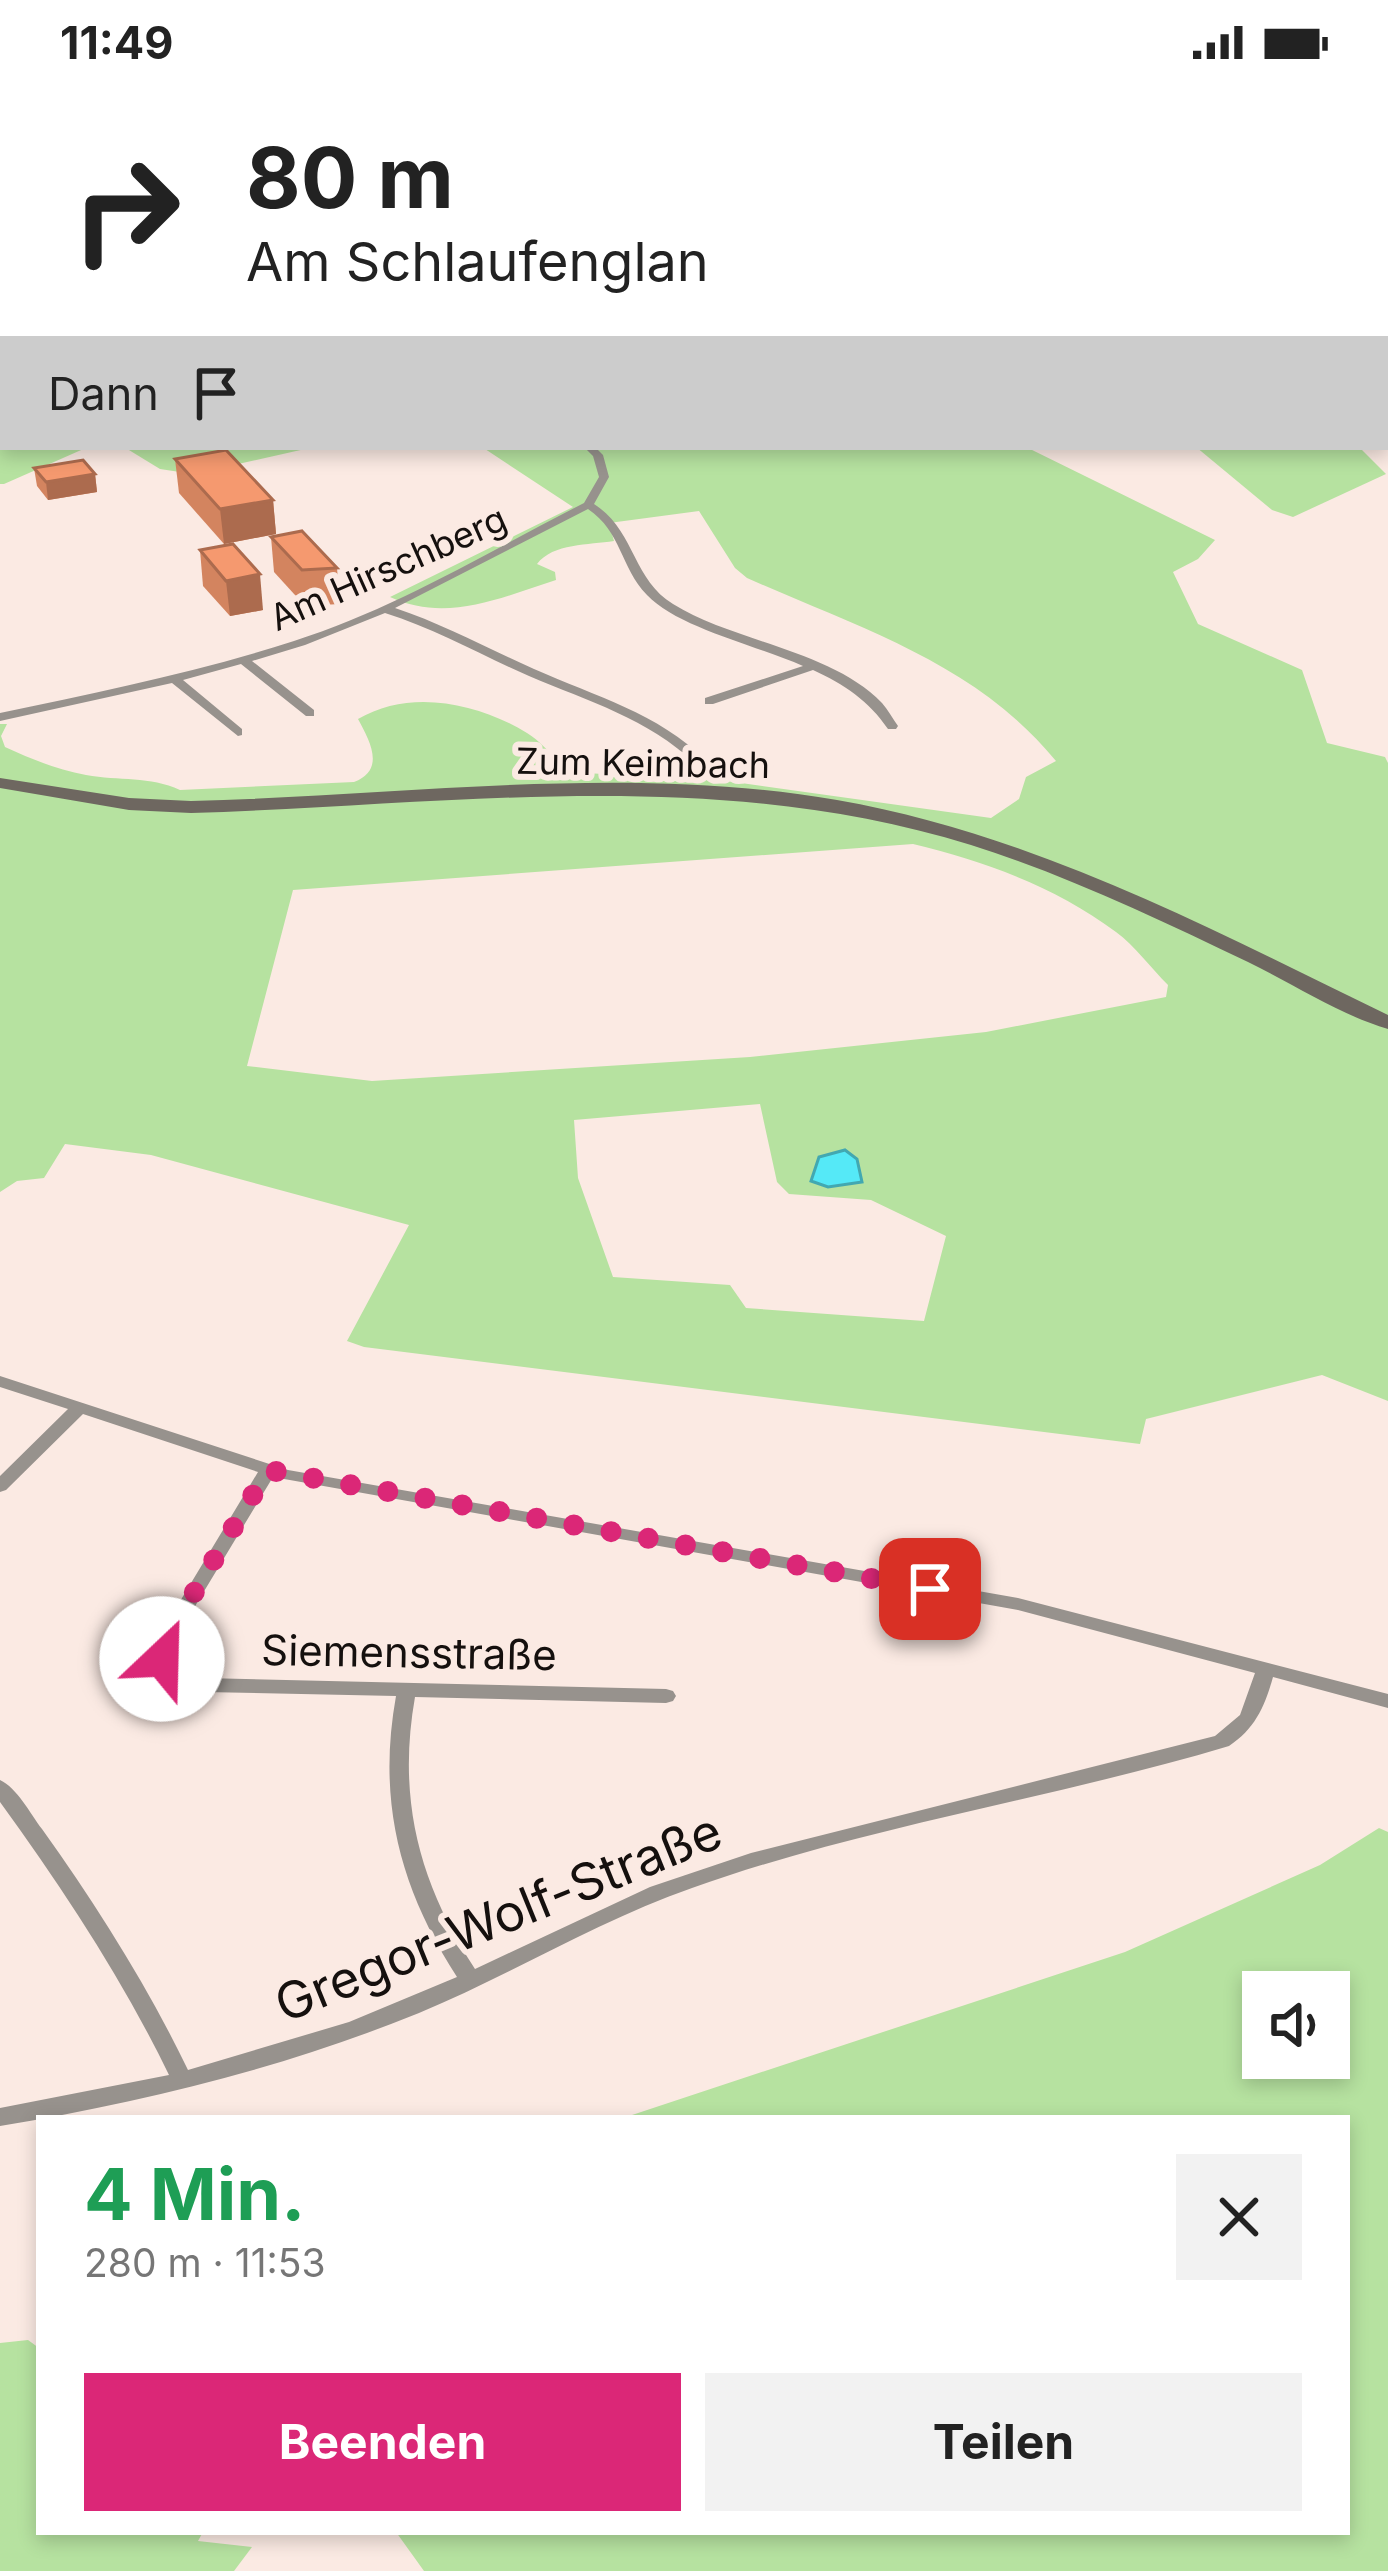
<!DOCTYPE html>
<html lang="de">
<head>
<meta charset="utf-8">
<style>
	:root { --surface:#fff; --page:#f2f2f2; --text:#222; --muted:#767676; --accent:#db2777 }
	body { margin:0; font-family:Inter,sans-serif; background:var(--page); color:var(--text); height:100vh; display:flex; flex-direction:column; font-size:45px; white-space:nowrap }
	* { box-sizing:border-box; margin:0 }
	p { font-size:39px; color:var(--muted) }
	.icon { flex:none; width:66px; height:66px; fill:none; stroke:currentColor; stroke-width:2; stroke-linecap:round; stroke-linejoin:round }
	.map { position:relative; flex:1; overflow:hidden }
	.side { position:absolute; left:36px; top:2031px; width:1314px; height:420px; display:flex; flex-direction:column; background:var(--surface); border-radius:0px; box-shadow:0 6px 18px #0003 }
	.side>* { flex:none }
	.banner { position:absolute; left:0px; top:0px; width:1389px; height:366px; box-shadow:0 6px 18px #0003; background:#fff; color:var(--text); overflow:hidden }
	.controls { position:absolute; left:1242px; top:1887px; display:grid; gap:24px }
	.controls a { display:grid; place-items:center; width:108px; height:108px; border-radius:0px; background:var(--surface); box-shadow:0 6px 18px #0003; font-size:60px }
	.pin { position:absolute; display:grid; place-items:center; width:102px; height:102px; color:#fff; margin:-51px; border-radius:24px; box-shadow:0 6px 18px #0006 }
	.me { position:absolute; width:132px; margin:-66px; rotate:24deg; stroke-linejoin:round; filter:drop-shadow(0 0 9px #0008) }
	.turn { display:flex; align-items:center; gap:42px; height:252px; padding:0 48px; font-size:54px }
	.turn .icon { width:156px; height:156px; stroke-width:2.5 }
	.turn b { display:block; font-size:84px; line-height:102px }
	.then { display:flex; align-items:center; height:114px; padding:0 48px; background:#0003; gap:24px; font-size:45px }
	.round { display:grid; place-items:center; flex:none; width:126px; height:126px; border-radius:0px; background:var(--page) }
	.overview { display:flex; align-items:center; justify-content:space-between; height:204px; padding:0 48px }
	h1 { font-size:72px; font-weight:700; line-height:90px; color:#1e9e55 }
	.action { display:flex; gap:24px; margin-top:auto; padding:24px 48px }
	.action a { flex:1; height:138px; border-radius:0px; background:var(--accent); color:#fff; font-size:48px; font-weight:700; line-height:138px; text-align:center }
	.action a+a { background:var(--page); color:var(--text) }
	.status { display:flex; justify-content:space-between; align-items:center; height:84px; padding:0 60px; background:var(--surface); direction:ltr }
	.status svg { height:33px; fill:currentColor }
	.map>svg:first-child { display:block }
</style>
</head>
<body>
<div class="status"><b>11:49</b><svg viewBox="0 0 49 12"><path d="M0 12V9h3v3zM5 12V6h3v6zM10 12V3h3v9zM15 12V0h3v12zM26 1h20v11H26zM47 4h2v5h-2z"/></svg></div>
<div class="map">
<svg width="1388" height="2487" viewBox="0 0 1388 2487">
	<rect width="100%" height="100%" fill="#fbeae3"/>
	<g fill="#b6e2a0" fill-rule="evenodd">
		<polygon points="0,0 428,0 3,3 3,363 88,363 4,400 0,400"/>
		<polygon points="673,0 1388,0 1388,50 1386,3"/>
		<polygon points="124,363 314,363 193,390 160,385"/>
		<path d="M482 363H1026L1215 456 1198 475 1173 488 1198 540 1302 586 1327 659 1385 673 1388 679V1317L1322 1291 1146 1335 1140 1360 364 1263 347 1257 409 1141 151 1071 65 1060 44 1094 17 1097 0 1108V640H7L1 652 5 663C31 675 58 686 86 691 119 697 150 692 180 706L354 698C386 686 370 657 358 635 410 604 478 619 527 649 542 658 555 675 568 688L727 697 991 734 1019 715 1026 693 1056 677C976 579 859 544 747 494L735 484 699 427 609 439 614 457C589 461 553 459 537 480L555 488 556 496C500 514 446 539 390 513L573 423ZM913 760C984 777 1056 803 1116 848 1135 862 1151 884 1168 901L1166 913 986 948 750 973 372 997 247 982 293 806ZM760 1020 777 1098 789 1110 871 1116 946 1152 924 1237 746 1224 730 1201 613 1193 578 1094 574 1036Z"/>
		<polygon points="1196,363 1359,363 1386,390 1293,433 1272,426"/>
		<path d="M1379 1744 1388 1748V2487H424L396 2448H1347V2034H623L1125 1868 1320 1781ZM1263 1908H1329V1974H1263Z"/>
		<polygon points="28,2256 39,2264 39,2448 203,2448 198,2457 252,2463 234,2487 0,2487 0,2259"/>
	</g>
	<polygon fill="#55e9f7" stroke="#42a8b1" stroke-width="3" points="845,1066 857,1075 862,1098 828,1103 811,1097 819,1073"/>
	<g fill="none" stroke-linecap="round" stroke-linejoin="round">
		<g fill="#97928d" fill-rule="evenodd">
			<path d="M584 363H595L603 371 609 393 594 420C635 446 632 495 673 520 734 558 831 566 882 619 888 626 893 635 898 642L896 645H888C869 617 844 600 813 586L713 620H705V614L803 582C759 562 678 544 647 511 620 483 622 448 588 425L395 524C443 540 487 564 534 585 597 613 656 628 707 677V683H699C650 635 590 618 529 592 481 571 436 545 385 529L305 561 252 577 314 626V632H306L241 580 183 596 242 645V651L238 652 172 599 0 637V629C99 608 198 588 294 557 395 525 490 467 584 419L599 393 593 372Z"/>
			<path d="M0 1292 288 1386 1018 1514 1388 1610V1624L1273 1593C1265 1622 1255 1645 1229 1662 1052 1715 866 1742 692 1804 597 1837 511 1891 419 1929 281 1985 143 2018 0 2042V2024L169 1991C122 1894 63 1805 0 1718V1696C17 1704 30 1729 42 1745 97 1822 147 1901 188 1986L349 1938 457 1893C400 1804 377 1718 396 1612L204 1608 175 1599 153 1575V1562L258 1388 83 1330 6 1406 0 1408V1392L68 1325 0 1303ZM273 1393 1018 1526 1255 1589 1240 1631 1215 1652 751 1769 650 1803 475 1885C419 1799 397 1715 415 1613L666 1619 673 1617 676 1612 673 1607 666 1605 204 1594 189 1589 171 1573V1562Z"/>
		</g>
		<path fill="#6e6760" fill-rule="evenodd" d="M0 694 129 714 191 717C405 712 624 679 837 716 1033 750 1211 845 1388 931V945C1340 931 1293 900 1248 878 1158 835 1066 791 971 761 713 681 455 721 191 729L129 726 0 704Z"/>
	</g>
	<g fill="#d3845f">
		<polygon points="175,375 273,416 276,450 224,460 179,409"/>
		<polygon points="34,384 95,390 97,408 48,416 37,402"/>
		<polygon points="271,453 337,484 340,520 305,522 274,488"/>
		<polygon points="200,466 263,526 230,532 203,502"/>
	</g>
	<g fill="#ac6b4e">
		<polygon points="95,390 97,408 48,416 46,398"/>
		<polygon points="273,416 276,450 224,460 220,425"/>
		<polygon points="260,490 263,526 230,532 226,497"/>
	</g>
	<g fill="#f5996f" stroke="#ac6b4e" stroke-width="3">
		<polygon points="226,366 273,416 220,425 175,375"/>
		<polygon points="83,376 95,390 46,398 34,384"/>
		<polygon points="302,447 337,484 302,486 271,453"/>
		<polygon points="233,460 260,490 226,497 200,466"/>
	</g>
	<g fill="none" stroke-linecap="round" stroke-linejoin="round">
		<polyline stroke="#db2777" stroke-width="21" stroke-dasharray="0 37.8" points="162,1575 162,1562 268,1386 930,1505"/>
	</g>
	<g text-anchor="middle" dominant-baseline="central" stroke-width="12" stroke-linejoin="round" paint-order="stroke">
		<g font-size="36" fill="#15100e" stroke="#fbeae3">
			<text transform="translate(388 484) rotate(-24)">Am Hirschberg</text>
			<text transform="translate(643 679) rotate(1)">Zum Keimbach</text>
		</g>
		<g font-size="42" fill="#15100e" stroke="#fbeae3">
			<text transform="translate(409 1568) rotate(1)">Siemensstraße</text>
		</g>
		<g font-size="51" fill="#15100e" stroke="#fbeae3">
			<text transform="translate(498 1833) rotate(-22)">Gregor-Wolf-Straße</text>
		</g>
	</g>
</svg>
<div class="controls">
<a><svg class="icon" aria-label="sound" viewBox="0 0 24 24"><path d="M4 9h4l5-4v14l-5-4H4zM17 9q2 3 0 6"/></svg></a>
</div>
<div class="pin" style="left:930px;top:1505px;background:#d93025"><svg class="icon" aria-label="arrive" viewBox="0 0 24 24"><path d="M6 21V4h12l-3 4 3 4H6"/></svg></div>
<svg class="me" style="left:162px;top:1575px" viewBox="-20 -20 40 40"><circle r="19" fill="#fff"/><path d="M0-13L10 11 0 6-10 11z" fill="#db2777"/></svg>
<div class="banner">
<div class="turn"><svg class="icon" aria-label="right" viewBox="0 0 24 24"><path d="M7 20v-9h11M14 6l5 5-5 5"/></svg><div><b>80 m</b>Am Schlaufenglan</div></div>
<div class="then">Dann<svg class="icon" aria-label="arrive" viewBox="0 0 24 24"><path d="M6 21V4h12l-3 4 3 4H6"/></svg></div>
</div>
<section class="side">
<div class="overview"><div><h1>4 Min.</h1><p>280 m · 11:53</p></div><a class="round"><svg class="icon" aria-label="close" viewBox="0 0 24 24"><path d="M6 6l12 12M18 6L6 18"/></svg></a></div>
<div class="action"><a>Beenden</a><a>Teilen</a></div>
</section>
</div>
</body>
</html>
